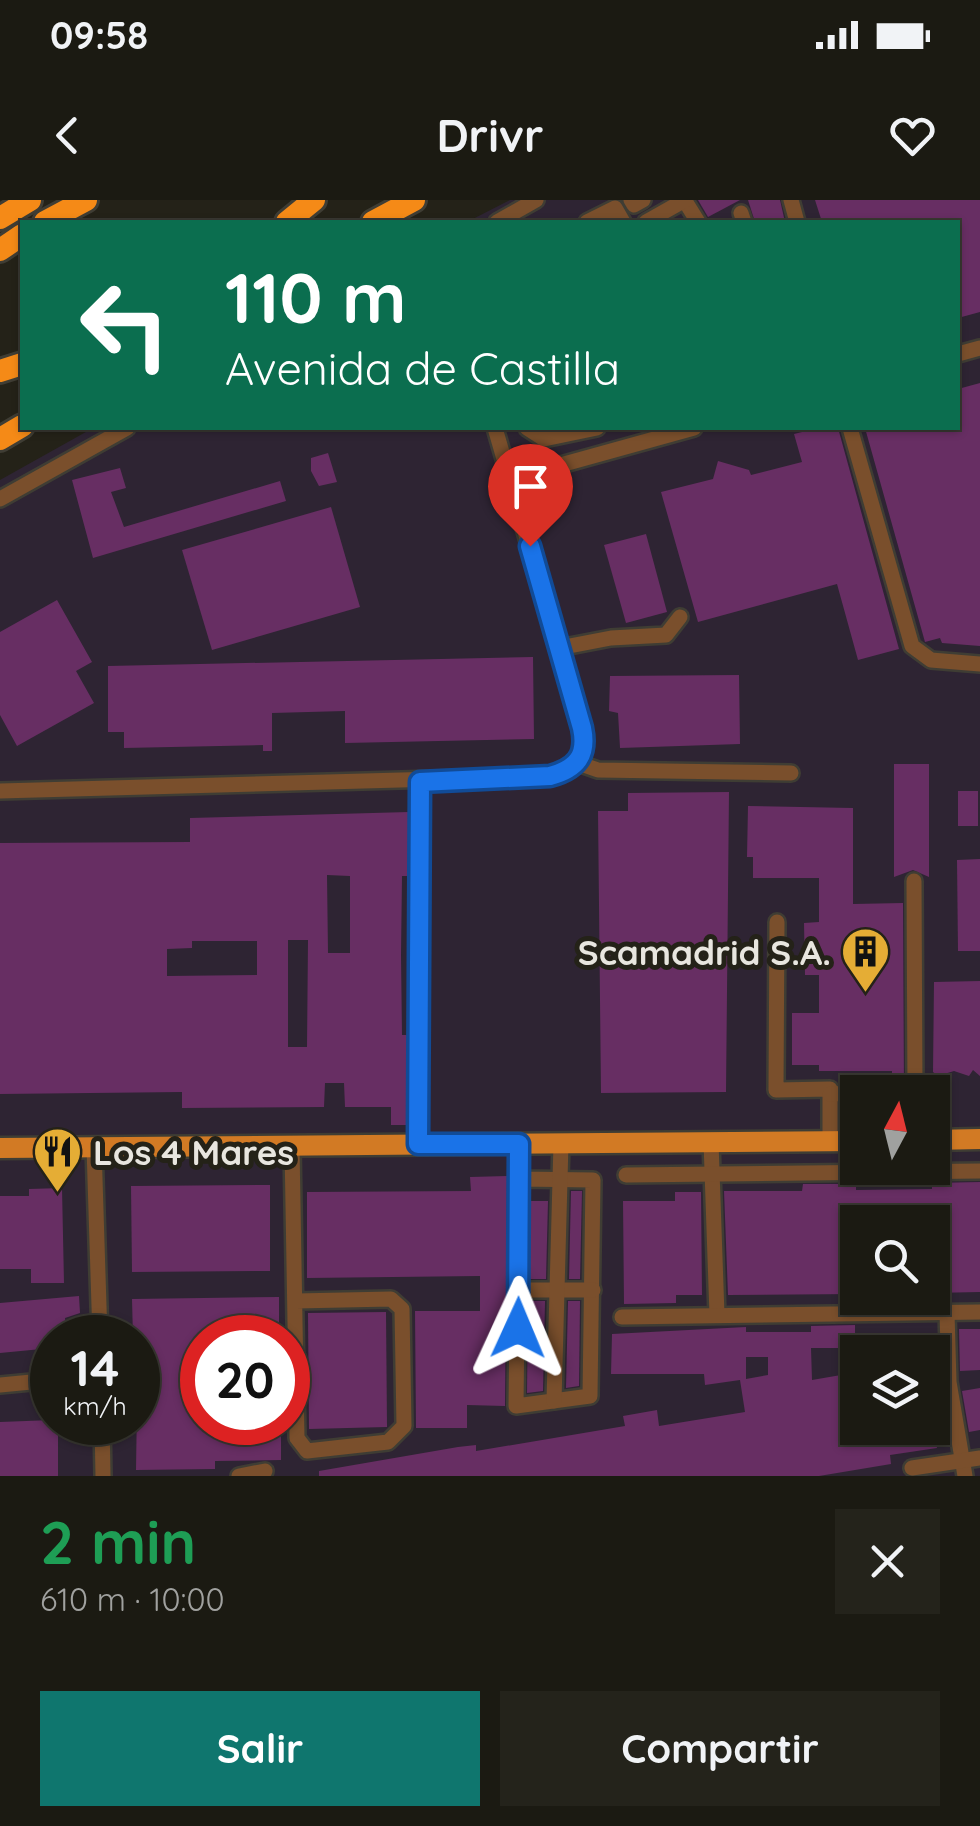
<!DOCTYPE html>
<html lang="es">
<head>
<meta charset="utf-8">
<style>
	:root { --surface:#1b1a12; --page:#24231b; --text:#f1f3f6; --muted:#a0a19f; --line:#393832; --accent:#0f766e }
	body { margin:0; font-family:Quicksand,sans-serif; background:var(--page); color:var(--text); height:100vh; display:flex; flex-direction:column; font-size:38px; white-space:nowrap }
	* { box-sizing:border-box; margin:0 }
	p { font-size:32px; color:var(--muted) }
	.icon { flex:none; width:55px; height:55px; fill:none; stroke:currentColor; stroke-width:2; stroke-linecap:round; stroke-linejoin:round }
	.map { position:relative; height:1276px; overflow:hidden }
	.sheet { display:flex; flex-direction:column; background:var(--surface); flex:1 }
	.sheet>* { flex:none }
	.guide { position:absolute; left:20px; top:20px; width:940px; height:210px; border-radius:0px; box-shadow:0 2px 8px #0004,0 0 0 2px var(--line); background:#0b6e4f; color:#fff; overflow:hidden }
	.needle { width:65px; rotate:7deg }
	.fabs { position:absolute; left:840px; top:875px; display:grid; gap:20px }
	.fabs a { display:grid; place-items:center; width:110px; height:110px; border-radius:0px; background:var(--surface); box-shadow:0 2px 8px #0004,0 0 0 2px var(--line); font-size:50px }
	.speed { position:absolute; left:30px; top:1115px; display:flex; gap:20px; font-size:50px; font-weight:700; text-align:center }
	.speed>* { display:grid; place-content:center; width:130px; height:130px; border-radius:50%; background:var(--surface); box-shadow:0 2px 8px #0004,0 0 0 2px var(--line); line-height:1 }
	.speed small { font-size:25px; font-weight:400 }
	.speed .limit { border:15px solid #d22; background:#fff; color:#111 }
	.pin { position:absolute; display:grid; place-items:center; width:85px; height:85px; color:#fff; margin:-102px -42px; border-radius:50% 50% 50% 0; rotate:-45deg; box-shadow:0 0 10px #0007 }
	.pin .icon { rotate:45deg }
	.me { position:absolute; width:110px; margin:-55px; rotate:1deg; stroke-linejoin:round; filter:drop-shadow(0 0 8px #0008) }
	.turn { display:flex; align-items:center; gap:35px; height:210px; padding:0 40px; font-size:45px }
	.turn .icon { width:130px; height:130px; stroke-width:2.5 }
	.turn b { display:block; font-size:70px; line-height:85px }
	.round { display:grid; place-items:center; flex:none; width:105px; height:105px; border-radius:0px; background:var(--page) }
	.overview { display:flex; align-items:center; justify-content:space-between; height:170px; padding:0 40px }
	h1 { font-size:60px; font-weight:700; line-height:75px; color:#1e9e55 }
	.cta { display:flex; gap:20px; margin-top:auto; padding:20px 40px }
	.cta a { flex:1; height:115px; border-radius:0px; background:var(--accent); color:#fff; font-size:40px; font-weight:700; line-height:115px; text-align:center }
	.cta a+a { background:var(--page); color:var(--text) }
	.status { display:flex; justify-content:space-between; align-items:center; height:70px; padding:0 50px; background:var(--surface); direction:ltr }
	.status svg { height:28px; fill:currentColor }
	header { display:flex; justify-content:space-between; align-items:center; height:130px; padding:0 40px; background:var(--surface); font-size:45px; font-weight:700 }
	.map>svg:first-child { display:block }
</style>
</head>
<body>
<div class="status"><b>09:58</b><svg viewBox="0 0 49 12"><path d="M0 12V9h3v3zM5 12V6h3v6zM10 12V3h3v9zM15 12V0h3v12zM26 1h20v11H26zM47 4h2v5h-2z"/></svg></div>
<header><svg class="icon" aria-label="back" viewBox="0 0 24 24"><path d="M15 5l-7 7 7 7"/></svg>Drivr<svg class="icon" aria-label="heart" viewBox="0 0 24 24"><path d="M12 20l-8-8c-3-5 5-10 8-4 3-6 11-1 8 4z"/></svg></header>
<div class="map">
<svg width="980" height="1276" viewBox="0 0 980 1276">
	<rect width="100%" height="100%" fill="#242218"/>
	<path fill="#2e2433" fill-rule="evenodd" d="M510 0H980V1276H0V280L93 228H958V22H467ZM858 892H932V968H858ZM858 1022H932V1098H858ZM52 1138H138V1222H52ZM202 1138H288V1222H202ZM858 1152H932V1228H858Z"/>
	<g fill="#672e63" fill-rule="evenodd">
		<polygon points="698,0 740,0 708,17"/>
		<polygon points="748,0 780,0 785,22 755,22"/>
		<polygon points="815,0 980,0 980,112 958,118 958,22 822,22"/>
		<polygon points="980,183 980,446 942,443 940,438 925,442 865,228 958,228 958,189"/>
		<polygon points="818,228 838,228 899,449 858,460 837,384 698,422 661,292 713,279 718,261 749,270 751,275 802,262 794,234"/>
		<polygon points="328,253 337,282 319,286 311,271 311,258"/>
		<polygon points="120,268 126,288 111,292 124,327 280,281 286,301 93,358 72,280"/>
		<polygon points="331,307 360,407 212,450 182,350"/>
		<polygon points="646,334 667,412 626,423 604,345"/>
		<polygon points="57,400 92,462 76,471 94,503 17,546 0,515 0,432"/>
		<polygon points="533,457 534,539 345,543 345,511 272,513 272,551 263,551 263,545 124,548 124,532 108,532 108,466"/>
		<polygon points="739,475 740,544 620,548 618,513 609,511 610,476"/>
		<polygon points="894,564 929,564 929,677 913,670 894,677"/>
		<rect x="958" y="591" width="20" height="35"/>
		<polygon points="729,592 726,892 601,893 598,611 628,611 628,593"/>
		<polygon points="748,606 853,608 853,704 903,703 904,892 892,892 892,871 819,871 819,865 792,865 792,813 819,813 819,775 805,775 804,723 819,722 819,678 753,678 753,657 747,657"/>
		<path d="M409 612V676H402L401 755 402 835H408L407 925H391V907H345L344 883H325L324 907 182 908V892L0 894V643L190 642V618ZM327 675 350 676V753H328ZM288 740H308L307 847H288ZM192 741H257V775L167 776V749L192 748Z"/>
		<polygon points="980,659 980,751 958,751 957,660"/>
		<polygon points="980,781 980,876 973,870 969,876 954,871 938,876 933,872 934,782"/>
		<polygon points="507,976 505,1206 467,1205 467,1228 416,1228 415,1111 480,1111 480,1076 307,1078 307,992 471,991 470,977"/>
		<polygon points="980,982 980,1092 932,1093 932,1022 858,1022 858,1094 728,1095 724,991 802,991 803,984 856,984 856,990 932,989 932,983"/>
		<polygon points="270,985 270,1071 132,1072 131,986"/>
		<polygon points="62,988 64,1083 31,1083 31,1069 0,1069 0,996 29,996 29,989"/>
		<polygon points="571,991 582,991 580,1079 569,1079"/>
		<polygon points="675,992 701,992 702,1095 676,1095 676,1103 624,1104 623,1001 675,1001"/>
		<polygon points="530,1001 548,1001 546,1079 529,1079"/>
		<polygon points="79,1096 80,1113 65,1118 67,1138 52,1138 52,1148 0,1153 0,1103"/>
		<polygon points="279,1097 279,1138 202,1138 202,1222 281,1222 281,1260 215,1261 215,1269 136,1270 138,1138 133,1138 132,1099"/>
		<polygon points="528,1101 545,1101 543,1191 527,1193"/>
		<polygon points="568,1101 580,1101 579,1186 566,1188"/>
		<polygon points="386,1112 387,1227 309,1229 308,1113"/>
		<path d="M855 1125V1148H811L812 1180 841 1175 839 1167 858 1164V1228H933L937 1248 890 1255 891 1264 819 1276H319V1271L458 1247 476 1245V1251L625 1226 623 1216 657 1210 659 1226 745 1212 740 1180 705 1185 704 1174H611L612 1134 746 1127V1132H811V1126ZM746 1157H768V1175L746 1179Z"/>
		<polygon points="959,1129 980,1129 980,1170 960,1171"/>
		<polygon points="980,1188 980,1230 969,1232 962,1191"/>
		<polygon points="52,1220 58,1222 58,1276 0,1276 0,1222"/>
	</g>
	<g fill="none" stroke-linecap="round" stroke-linejoin="round">
		<defs>
			<g id="minor">
				<polyline points="631,0 634,5 643,0"/>
				<polyline points="791,0 797,22"/>
				<polyline points="685,1 698,22"/>
				<polyline points="741,13 744,22"/>
				<polyline points="497,22 536,0"/>
				<polyline points="587,22 615,8 623,22"/>
				<polyline points="646,22 685,0"/>
				<polyline points="958,154 980,148"/>
				<polyline points="527,228 544,239 597,228"/>
				<polyline points="850,228 912,446 931,460 980,464"/>
				<polyline points="510,279 694,228"/>
				<polyline points="0,299 127,228"/>
				<polyline points="559,448 611,438 666,435 680,417"/>
				<polyline points="578,563 598,570 791,573"/>
				<path d="M0 591 549 576C576 569 588 556 582 528L495 228"/>
				<polyline points="914,681 915,892"/>
				<polyline points="777,722 776,890 830,889 830,941"/>
				<polyline points="934,890 935,940"/>
				<polyline points="880,892 881,892"/>
				<polyline points="830,894 858,893"/>
				<polyline points="711,942 717,1115"/>
				<polyline points="418,944 421,582"/>
				<polyline points="519,944 516,1206 590,1196 593,980 520,979"/>
				<polyline points="94,947 100,1138"/>
				<polyline points="292,947 297,1238 307,1251 388,1242 404,1226 402,1109 391,1099 296,1101"/>
				<polyline points="626,975 980,971"/>
				<polyline points="518,1090 593,1090"/>
				<polyline points="947,1113 949,1182 965,1276"/>
				<polyline points="622,1117 980,1112"/>
				<polyline points="0,1185 52,1180"/>
				<polyline points="554,1201 561,943"/>
				<polyline points="102,1222 103,1276"/>
				<polyline points="912,1268 980,1258"/>
				<polyline points="239,1276 265,1271"/>
			</g>
			<g id="major">
				<polyline points="932,940 980,939"/>
				<polyline points="0,948 858,941"/>
			</g>
			<g id="highway">
				<polyline points="0,18 30,0"/>
				<polyline points="45,22 86,0"/>
				<polyline points="287,22 314,0"/>
				<polyline points="373,22 414,0"/>
				<polyline points="0,50 22,35"/>
				<polyline points="0,171 22,164"/>
				<polyline points="0,239 22,226"/>
			</g>
		</defs>
		<use href="#minor" stroke="#3f3d34" stroke-width="20"/>
		<use href="#major" stroke="#3f3d34" stroke-width="25"/>
		<use href="#highway" stroke="#3f3d34" stroke-width="28"/>
		<use href="#minor" stroke="#7a4f2c" stroke-width="15"/>
		<use href="#major" stroke="#d27a24" stroke-width="20"/>
		<use href="#highway" stroke="#f58a17" stroke-width="22"/>
	</g>
	<g fill="none" stroke-linecap="round" stroke-linejoin="round">
		<defs>
			<path id="route" d="M518 1128 519 944H418L420 582 550 576C576 569 588 556 582 528L530 346"/>
		</defs>
		<use href="#route" stroke="#114b97" stroke-width="25"/>
		<use href="#route" stroke="#1a73e8" stroke-width="18"/>
	</g>
	<defs>
		<symbol id="building-pin" viewBox="-11 -11 22 30"><path d="M0 17L-7.5 6A9.5 9.5 0 1 1 7.5 6Z" fill="#e5ad35" stroke="#242218"/><path d="M-4-6H4V6H1V3H-1V6H-4ZM-2.5-4.3h1.7v1.8h-1.7ZM.8-4.3h1.7v1.8H.8ZM-2.5-1h1.7V.8h-1.7ZM.8-1h1.7V.8H.8Z" fill="#111"/></symbol>
		<symbol id="restaurant-pin" viewBox="-11 -11 22 30"><path d="M0 17L-7.5 6A9.5 9.5 0 1 1 7.5 6Z" fill="#e5ad35" stroke="#242218"/><path d="M-5-6h1v4h1v-4h1v4h1v-4h1v5L-1.5 .5V6h-2V.5L-5-1ZM5-6V6H3V1.5H1.5Q1.5-4 5-6Z" fill="#111"/></symbol>
	</defs>
	<g fill-rule="evenodd">
		<use href="#building-pin" x="838" y="724" width="55" height="75"/>
		<use href="#restaurant-pin" x="30" y="924" width="55" height="75"/>
	</g>
	<g text-anchor="middle" dominant-baseline="central" stroke-width="10" stroke-linejoin="round" paint-order="stroke">
		<g font-size="35" font-weight="bold" fill="#e8e6df" stroke="#242218" text-anchor="end">
			<text x="831" y="752">Scamadrid S.A.</text>
			<text x="93" y="952" text-anchor="start">Los 4 Mares</text>
		</g>
	</g>
</svg>
<div class="fabs">
<a><svg class="needle" viewBox="-14 -14 28 28"><path d="M0-13l5 13h-10z" fill="#e53935"/><path d="M0 13l5-13h-10z" fill="#a0a19f"/></svg></a>
<a><svg class="icon" aria-label="search" viewBox="0 0 24 24"><circle cx="10" cy="10" r="6"/><path d="M15 15l6 6"/></svg></a>
<a><svg class="icon" aria-label="layers" viewBox="0 0 24 24"><path d="M12 4l9 5-9 5-9-5zM3 14l9 5 9-5"/></svg></a>
</div>
<div class="speed"><div>14<small>km/h</small></div><div class="limit">20</div></div>
<div class="pin" style="left:530px;top:346px;background:#d93025"><svg class="icon" aria-label="arrive" viewBox="0 0 24 24"><path d="M6 21V4h12l-3 4 3 4H6"/></svg></div>
<svg class="me" style="left:518px;top:1128px" viewBox="-20 -20 40 40"><path d="M0-17L14 15 0 8-14 15z" fill="#1a73e8" stroke="#fff" stroke-width="4"/></svg>
<div class="guide">
<div class="turn"><svg class="icon" aria-label="left" viewBox="0 0 24 24"><path d="M17 20v-9H6M10 6l-5 5 5 5"/></svg><div><b>110 m</b>Avenida de Castilla</div></div>
</div>
</div>
<section class="sheet">
<div class="overview"><div><h1>2 min</h1><p>610 m · 10:00</p></div><a class="round"><svg class="icon" aria-label="close" viewBox="0 0 24 24"><path d="M6 6l12 12M18 6L6 18"/></svg></a></div>
<div class="cta"><a>Salir</a><a>Compartir</a></div>
</section>
</body>
</html>
